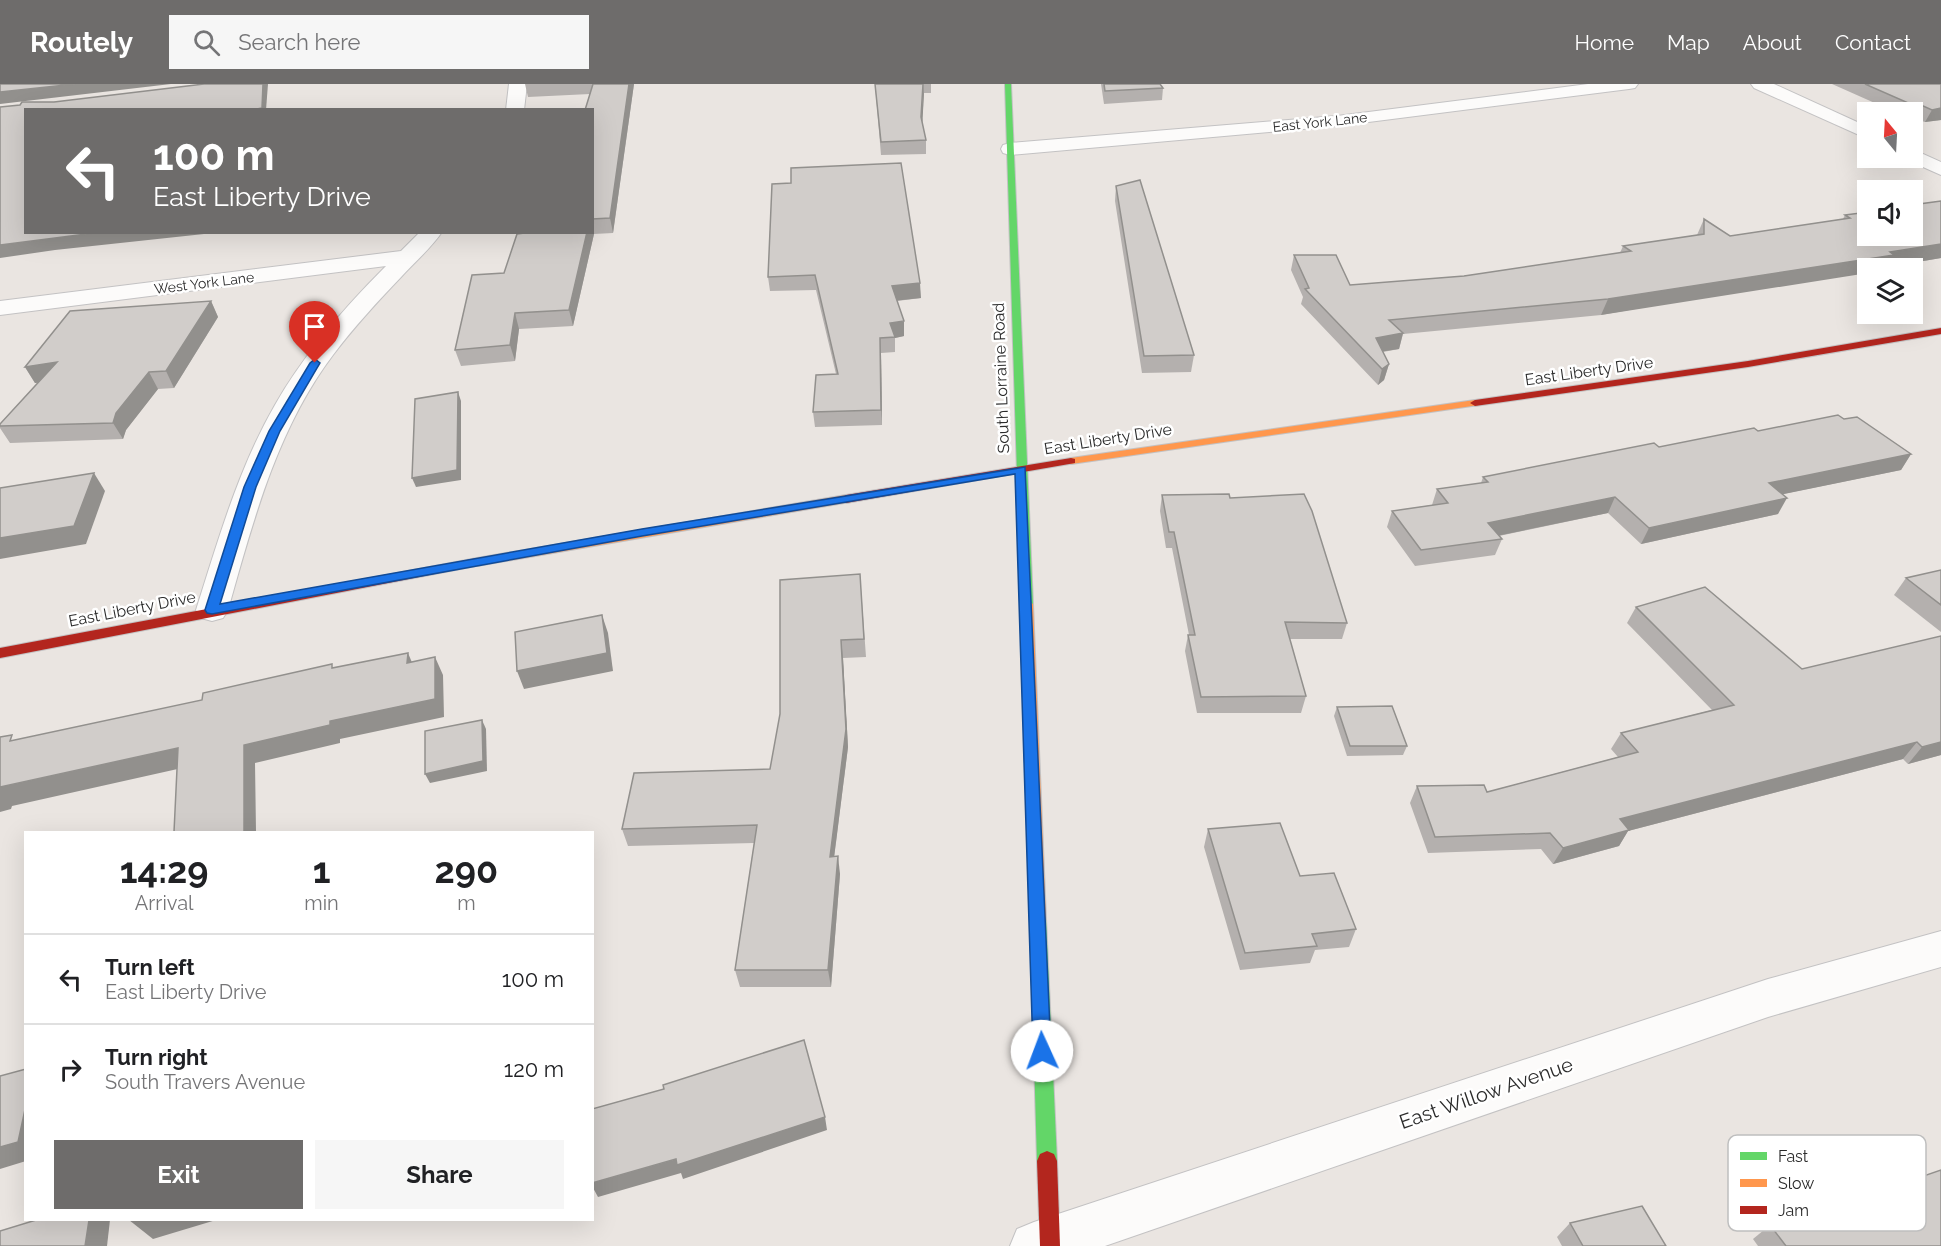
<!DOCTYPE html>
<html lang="en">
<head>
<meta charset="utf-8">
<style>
	:root { --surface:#fff; --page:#f6f6f6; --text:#202124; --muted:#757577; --line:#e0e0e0; --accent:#6e6c6b }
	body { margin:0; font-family:Raleway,sans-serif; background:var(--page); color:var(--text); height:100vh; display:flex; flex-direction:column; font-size:22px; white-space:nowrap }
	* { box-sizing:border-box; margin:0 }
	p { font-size:20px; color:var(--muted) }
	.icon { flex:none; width:33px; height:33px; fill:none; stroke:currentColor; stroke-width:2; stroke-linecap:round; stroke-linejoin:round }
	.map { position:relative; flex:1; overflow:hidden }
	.panel { position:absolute; left:24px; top:747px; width:570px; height:390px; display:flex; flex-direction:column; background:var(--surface); border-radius:0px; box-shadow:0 6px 24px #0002 }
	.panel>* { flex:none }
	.hud { position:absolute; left:24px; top:24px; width:570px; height:126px; border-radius:0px; box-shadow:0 6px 24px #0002; background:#6e6c6b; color:#fff; overflow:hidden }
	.needle { width:39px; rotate:342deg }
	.tools { position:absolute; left:1857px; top:18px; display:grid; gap:12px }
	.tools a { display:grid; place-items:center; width:66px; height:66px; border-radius:0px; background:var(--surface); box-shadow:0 6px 24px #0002; font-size:30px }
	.pin { position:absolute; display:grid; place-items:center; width:51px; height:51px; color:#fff; margin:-62px -26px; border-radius:50% 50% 50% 0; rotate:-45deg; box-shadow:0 0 6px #0007 }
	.pin .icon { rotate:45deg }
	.me { position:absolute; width:66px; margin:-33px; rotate:358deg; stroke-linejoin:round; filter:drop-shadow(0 0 4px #0008) }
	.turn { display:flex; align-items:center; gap:21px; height:126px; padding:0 30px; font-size:27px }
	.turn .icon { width:78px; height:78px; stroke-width:2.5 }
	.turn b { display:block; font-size:42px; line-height:51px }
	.eta { display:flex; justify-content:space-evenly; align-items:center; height:102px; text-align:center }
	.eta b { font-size:36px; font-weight:700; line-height:42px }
	.cta { display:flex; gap:12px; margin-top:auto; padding:12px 30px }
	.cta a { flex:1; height:69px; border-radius:0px; background:var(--accent); color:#fff; font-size:24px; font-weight:700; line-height:69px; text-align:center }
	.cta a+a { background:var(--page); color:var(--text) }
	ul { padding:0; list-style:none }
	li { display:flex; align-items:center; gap:18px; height:90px; padding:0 30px; border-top:2px solid var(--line) }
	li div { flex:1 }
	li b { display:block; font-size:22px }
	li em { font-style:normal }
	header { display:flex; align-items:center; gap:36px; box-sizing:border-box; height:84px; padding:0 30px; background:var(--accent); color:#fff }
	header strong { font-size:28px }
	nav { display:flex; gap:33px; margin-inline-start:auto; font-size:21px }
	.search { width:420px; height:54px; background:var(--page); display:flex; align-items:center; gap:15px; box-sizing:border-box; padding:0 21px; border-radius:0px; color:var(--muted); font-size:22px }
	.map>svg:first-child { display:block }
</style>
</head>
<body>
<header>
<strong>Routely</strong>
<div class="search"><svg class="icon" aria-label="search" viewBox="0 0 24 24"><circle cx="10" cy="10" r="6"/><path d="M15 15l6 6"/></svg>Search here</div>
<nav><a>Home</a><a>Map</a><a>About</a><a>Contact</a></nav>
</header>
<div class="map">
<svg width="1941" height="1162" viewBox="0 0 1941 1162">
	<rect width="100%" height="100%" fill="#eae5e1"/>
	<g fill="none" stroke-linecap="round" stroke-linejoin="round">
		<defs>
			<g id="street">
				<polygon points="509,0 527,0 524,26 506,26"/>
				<polygon points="1588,0 1638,0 1635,4 1629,5 1337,42 1010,71 1003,69 1001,65 1003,61 1010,59 1337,32"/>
				<polygon points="1751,0 1774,0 1868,43 1868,55 1754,4"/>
				<polygon points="1912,65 1941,78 1941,91 1905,75 1904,74 1912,74"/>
				<path d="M420 148H442C431 164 415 178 402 192 378 217 354 243 333 271 277 345 253 437 228 526L223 534 212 537 201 534 196 526C218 457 238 385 275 321 304 270 344 224 386 182L0 231V217L401 167Z"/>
				<polygon points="1941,847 1941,883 1768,933 1105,1162 1010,1162 1017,1145 1034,1138 1768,895"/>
			</g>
			<g id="fast">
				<polygon points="1005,0 1011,0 1033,520 1027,524 1021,520"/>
				<polygon points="1038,828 1044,830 1046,835 1057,1077 1054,1084 1047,1087 1040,1084 1037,1077 1030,835 1032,830"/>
			</g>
			<g id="slow">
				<polygon points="1475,316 1479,317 1479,321 1071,380 1065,377 1071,374"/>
				<polygon points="846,411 852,415 850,418 477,482 471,478 477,474"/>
				<polygon points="1027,516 1033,520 1046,835 1044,840 1038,842 1032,840 1030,835 1021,520"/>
			</g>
			<g id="jam">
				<polygon points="1941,244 1941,250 1748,283 1475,322 1470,319 1475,316 1748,277"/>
				<polygon points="1071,374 1075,375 1075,379 846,419 840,415 846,411"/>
				<polygon points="477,474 483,478 481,481 0,574 0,564"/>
				<polygon points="1047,1067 1054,1070 1057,1077 1060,1162 1040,1162 1037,1077 1040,1070"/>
			</g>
		</defs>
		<use href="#street" stroke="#c3c2c3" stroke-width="2"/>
		<use href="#fast" stroke="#c3c2c3" stroke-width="2"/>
		<use href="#slow" stroke="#c3c2c3" stroke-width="2"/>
		<use href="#jam" stroke="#c3c2c3" stroke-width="2"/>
		<use href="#street" fill="#fcfbfa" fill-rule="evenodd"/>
		<use href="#fast" fill="#63d668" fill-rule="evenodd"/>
		<use href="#slow" fill="#ff974d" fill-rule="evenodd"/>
		<use href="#jam" fill="#b3261e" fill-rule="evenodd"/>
	</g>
	<g fill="#b4b0ae">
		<polygon points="525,0 634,0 613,149 594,150 573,242 519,245 515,277 461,282 455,266 504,189 592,148 592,26 590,10 528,13"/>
		<polygon points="875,0 931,0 931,9 924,9 922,38 926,56 926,70 881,71"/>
		<polygon points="1101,0 1160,0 1163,4 1162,16 1104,20"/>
		<polygon points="1832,0 1941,0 1941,36 1925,38 1912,34 1912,28 1895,28"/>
		<polygon points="772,100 921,214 897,217 904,252 895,254 895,268 881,269 882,341 815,343 813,328 836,290 816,206 770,207 768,193"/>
		<polygon points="1116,102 1194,271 1191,288 1142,289 1115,117"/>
		<polygon points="1941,117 1941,174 1888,183 1887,184 1868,184 1601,231 1403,250 1399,265 1383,268 1389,280 1384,296 1378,301 1301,220 1303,213 1291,186 1294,171 1350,201 1464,192 1620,169 1623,162 1697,151 1704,135 1730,152 1843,135 1845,131"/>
		<polygon points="211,217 218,233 174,304 158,305 126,346 123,355 10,359 0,344 0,340 38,299 35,299 25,283"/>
		<polygon points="1844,335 1911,370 1901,386 1783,410 1778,430 1641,460 1608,429 1499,452 1502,455 1495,471 1415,482 1387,443 1392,427 1432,421 1437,405 1481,399 1483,393 1659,363"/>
		<polygon points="1162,411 1230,414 1347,539 1342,555 1290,555 1306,612 1301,629 1197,629 1185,567 1188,551 1189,551 1172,464 1166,464 1160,427"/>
		<polygon points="1941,486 1941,548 1894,511 1906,494"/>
		<polygon points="860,490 866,573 843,574 848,663 834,773 840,790 831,903 740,903 735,886 754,759 628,762 622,745 770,685"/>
		<polygon points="1636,523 1802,585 1941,671 1908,680 1903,675 1628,747 1619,762 1553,780 1541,765 1428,769 1410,719 1417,702 1487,708 1618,673 1611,665 1621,649 1712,626 1627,539"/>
		<polygon points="1337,623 1407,662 1403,671 1347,672 1334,632"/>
		<polygon points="1208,745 1300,792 1356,845 1349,863 1315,866 1310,879 1240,886 1204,763"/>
		<polygon points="1851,1117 1941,1162 1758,1162 1753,1155 1770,1141"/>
		<polygon points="1570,1139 1666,1162 1562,1162 1557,1153"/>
	</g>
	<g fill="#92908d">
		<polygon points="75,0 171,0 0,20 0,8"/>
		<polygon points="263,0 268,0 266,26 251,26"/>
		<polygon points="629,0 634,0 613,149 610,134"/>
		<polygon points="924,0 924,9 922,46 921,33"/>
		<polygon points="1921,21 1914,33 1912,34 1912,28 1911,28 1915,22"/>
		<polygon points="1941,24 1941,36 1925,38 1932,26"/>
		<polygon points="592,145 594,150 573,242 569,226 587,148 592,148"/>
		<polygon points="102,148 204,148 204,150 55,166 0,174 0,161"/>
		<polygon points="1941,160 1941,174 1888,183 1887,184 1868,184 1868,189 1601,231 1608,215"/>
		<polygon points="920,199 921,214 893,217 892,202"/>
		<polygon points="211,217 218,233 174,304 166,287"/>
		<polygon points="515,229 519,245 515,277 510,261"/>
		<polygon points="904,237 904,252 895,254 890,239"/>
		<polygon points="1403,249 1399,265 1372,269 1376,254"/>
		<polygon points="880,254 881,269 882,341 881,326"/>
		<polygon points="57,278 66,295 35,299 25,283"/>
		<polygon points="1389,280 1384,296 1378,301 1382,285"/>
		<polygon points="149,288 158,305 126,346 123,355 113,339 116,329"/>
		<polygon points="458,308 461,317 461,396 416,403 412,394"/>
		<polygon points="1911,370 1901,386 1760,415 1769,399"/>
		<polygon points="94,389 105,407 86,460 0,475 0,454"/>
		<polygon points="1615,413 1608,429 1482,455 1488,439"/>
		<polygon points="1787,414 1778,430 1641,460 1649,444"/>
		<polygon points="602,531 608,549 613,587 524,605 517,587"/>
		<polygon points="841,556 843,574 848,663 832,790 830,773"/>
		<polygon points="408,569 416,588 407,579"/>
		<polygon points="435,573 443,591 444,633 340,655 340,659 255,679 256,748 244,748 244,661 330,637"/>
		<polygon points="482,636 486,645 487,687 430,699 425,690"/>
		<polygon points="1917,658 1903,675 1628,747 1619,762 1553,780 1563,764 1620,735"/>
		<polygon points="1941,658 1941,671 1908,680 1922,663"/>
		<polygon points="178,664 191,682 12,722 11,725 0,728 0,703"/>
		<polygon points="838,772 840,790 831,903 828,886"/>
		<polygon points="26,1021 26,1077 0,1085 0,1063"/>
		<polygon points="825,1033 827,1046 683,1095 681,1089 598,1113 592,1102 592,1099"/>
		<polygon points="89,1136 110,1136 107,1162 85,1162"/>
		<polygon points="129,1136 216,1136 153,1155"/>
	</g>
	<g fill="#d1cdca" stroke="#92908d" stroke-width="1.5">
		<polygon points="0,0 75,0 0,8"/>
		<polygon points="204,0 263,0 262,24 251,26 26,26 26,148 102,148 0,161 0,23 20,21 22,18 54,18"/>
		<polygon points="593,0 629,0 610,134 592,135 592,26 585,26"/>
		<polygon points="875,0 923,0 921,33 926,56 881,58"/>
		<polygon points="1104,0 1160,0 1163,4 1105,7"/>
		<polygon points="1865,0 1941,0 1941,24 1932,26 1921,21 1915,22"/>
		<polygon points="901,79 920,199 892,202 904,237 890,239 895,253 880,254 881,326 813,328 816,291 838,290 815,191 768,193 772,100 791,99 791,84"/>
		<polygon points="1140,96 1194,271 1144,272 1116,102"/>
		<polygon points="1941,117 1941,160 1890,168 1894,171 1608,215 1389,236 1403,249 1376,254 1389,280 1382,285 1305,205 1309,204 1294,171 1336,171 1350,201 1464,192 1631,167 1623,162 1704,150 1704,135 1730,152 1850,134 1845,131 1868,128 1868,152 1912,152 1912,121"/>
		<polygon points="587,148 569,226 515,229 510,261 455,266 472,191 504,189 517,150 532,148"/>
		<polygon points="211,217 166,287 149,288 116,329 113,339 0,342 0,340 57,278 25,283 70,227"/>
		<polygon points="458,308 457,386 412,394 415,315"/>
		<polygon points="1838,331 1844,335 1857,333 1911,370 1769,399 1787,414 1649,444 1615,413 1488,439 1502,455 1421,466 1392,427 1448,419 1437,405 1488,398 1483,393 1654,359 1659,363 1754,344 1758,347"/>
		<polygon points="94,389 74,442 0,454 0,404"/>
		<polygon points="1229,410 1230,414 1304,410 1312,427 1347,539 1285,538 1306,612 1201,613 1188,551 1195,551 1174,448 1169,448 1162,411"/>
		<polygon points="1941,486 1941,521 1906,494"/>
		<polygon points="860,490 864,555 841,556 846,645 830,773 838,772 828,886 735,886 757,741 622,745 634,689 770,685 780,630 780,496"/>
		<polygon points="1705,503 1802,585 1941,552 1941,658 1922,663 1917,658 1620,735 1629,746 1563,764 1550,749 1435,753 1417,702 1484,701 1487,708 1638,668 1621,649 1734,621 1636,523"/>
		<polygon points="602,531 607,569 517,587 515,548"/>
		<polygon points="408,569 407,579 435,573 435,615 330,637 330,641 244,661 244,748 174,748 178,664 0,703 0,653 12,651 10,657 202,616 203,609 332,580 332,584"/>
		<polygon points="1392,622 1407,662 1350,662 1337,623"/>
		<polygon points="482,636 483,677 425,690 425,647"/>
		<polygon points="1280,739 1300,792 1334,789 1356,845 1312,850 1317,862 1245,869 1208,745"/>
		<polygon points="804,956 825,1033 677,1081 676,1075 592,1099 592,1025 664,1005 663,1001"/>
		<polygon points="26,985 26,1021 18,1058 0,1063 0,992"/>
		<polygon points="1941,1086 1941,1162 1786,1162 1770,1141 1848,1113 1851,1117"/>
		<polygon points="1642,1122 1666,1162 1583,1162 1570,1139"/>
		<polygon points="36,1136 89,1136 85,1162 0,1162 0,1147"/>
	</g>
	<polygon fill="#1a73e8" stroke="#114b97" stroke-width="1.5" points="315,275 320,279 280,347 256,403 220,520 642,445 1025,383 1051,967 1049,973 1042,975 1036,973 1033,967 1015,390 642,452 212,530 207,529 205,526 244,403 269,347 310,279"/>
	<g text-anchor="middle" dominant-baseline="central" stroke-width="5" stroke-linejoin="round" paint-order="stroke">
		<g font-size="14" fill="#2b2b2b" stroke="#fff">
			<text transform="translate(1320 38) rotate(-6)">East York Lane</text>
			<text transform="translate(204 199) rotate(-7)">West York Lane</text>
		</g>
		<g font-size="16" fill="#2b2b2b" stroke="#fff">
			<text transform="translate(1589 287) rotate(-8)">East Liberty Drive</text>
			<text transform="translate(1001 294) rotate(-92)">South Lorraine Road</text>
			<text transform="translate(1108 355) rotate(-9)">East Liberty Drive</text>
			<text transform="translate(132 525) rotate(-11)">East Liberty Drive</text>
		</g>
		<g font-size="20" fill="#2b2b2b" stroke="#fff">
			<text transform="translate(1486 1009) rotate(-19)">East Willow Avenue</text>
		</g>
	</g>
	<rect x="1728" y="1051" width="198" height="96" rx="9" fill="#fff" stroke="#bfbfbf" stroke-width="1.5"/>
	<rect x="1740" y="1068" width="27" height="8" fill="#63d668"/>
	<rect x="1740" y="1095" width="27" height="8" fill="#ff974d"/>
	<rect x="1740" y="1122" width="27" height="8" fill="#b3261e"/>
	<g font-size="16" fill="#2b2b2b">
		<text x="1778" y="1078">Fast</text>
		<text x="1778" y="1105">Slow</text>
		<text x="1778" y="1132">Jam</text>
	</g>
</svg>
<div class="tools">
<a><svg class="needle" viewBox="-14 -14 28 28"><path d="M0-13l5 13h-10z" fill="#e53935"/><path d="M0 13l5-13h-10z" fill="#757577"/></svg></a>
<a><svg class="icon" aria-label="sound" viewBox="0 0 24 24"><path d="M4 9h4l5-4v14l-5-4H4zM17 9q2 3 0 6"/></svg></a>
<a><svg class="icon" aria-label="layers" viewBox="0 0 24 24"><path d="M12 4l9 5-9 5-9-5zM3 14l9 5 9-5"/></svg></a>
</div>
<div class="pin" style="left:315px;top:279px;background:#d93025"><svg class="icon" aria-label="arrive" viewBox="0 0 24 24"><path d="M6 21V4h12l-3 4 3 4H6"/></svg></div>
<svg class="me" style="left:1042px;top:967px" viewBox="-20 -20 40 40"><circle r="19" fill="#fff"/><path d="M0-13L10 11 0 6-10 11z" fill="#1a73e8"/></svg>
<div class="hud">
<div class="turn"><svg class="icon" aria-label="left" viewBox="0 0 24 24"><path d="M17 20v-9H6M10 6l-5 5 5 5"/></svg><div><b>100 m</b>East Liberty Drive</div></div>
</div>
<section class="panel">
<div class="eta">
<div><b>14:29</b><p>Arrival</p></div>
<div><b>1</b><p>min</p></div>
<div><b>290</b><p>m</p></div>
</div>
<ul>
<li><svg class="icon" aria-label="left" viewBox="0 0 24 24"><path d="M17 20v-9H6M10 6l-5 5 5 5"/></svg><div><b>Turn left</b><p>East Liberty Drive</p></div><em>100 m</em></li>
<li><svg class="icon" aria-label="right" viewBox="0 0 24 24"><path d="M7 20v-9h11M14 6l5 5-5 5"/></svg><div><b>Turn right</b><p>South Travers Avenue</p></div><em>120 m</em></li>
</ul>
<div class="cta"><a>Exit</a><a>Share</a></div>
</section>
</div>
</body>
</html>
